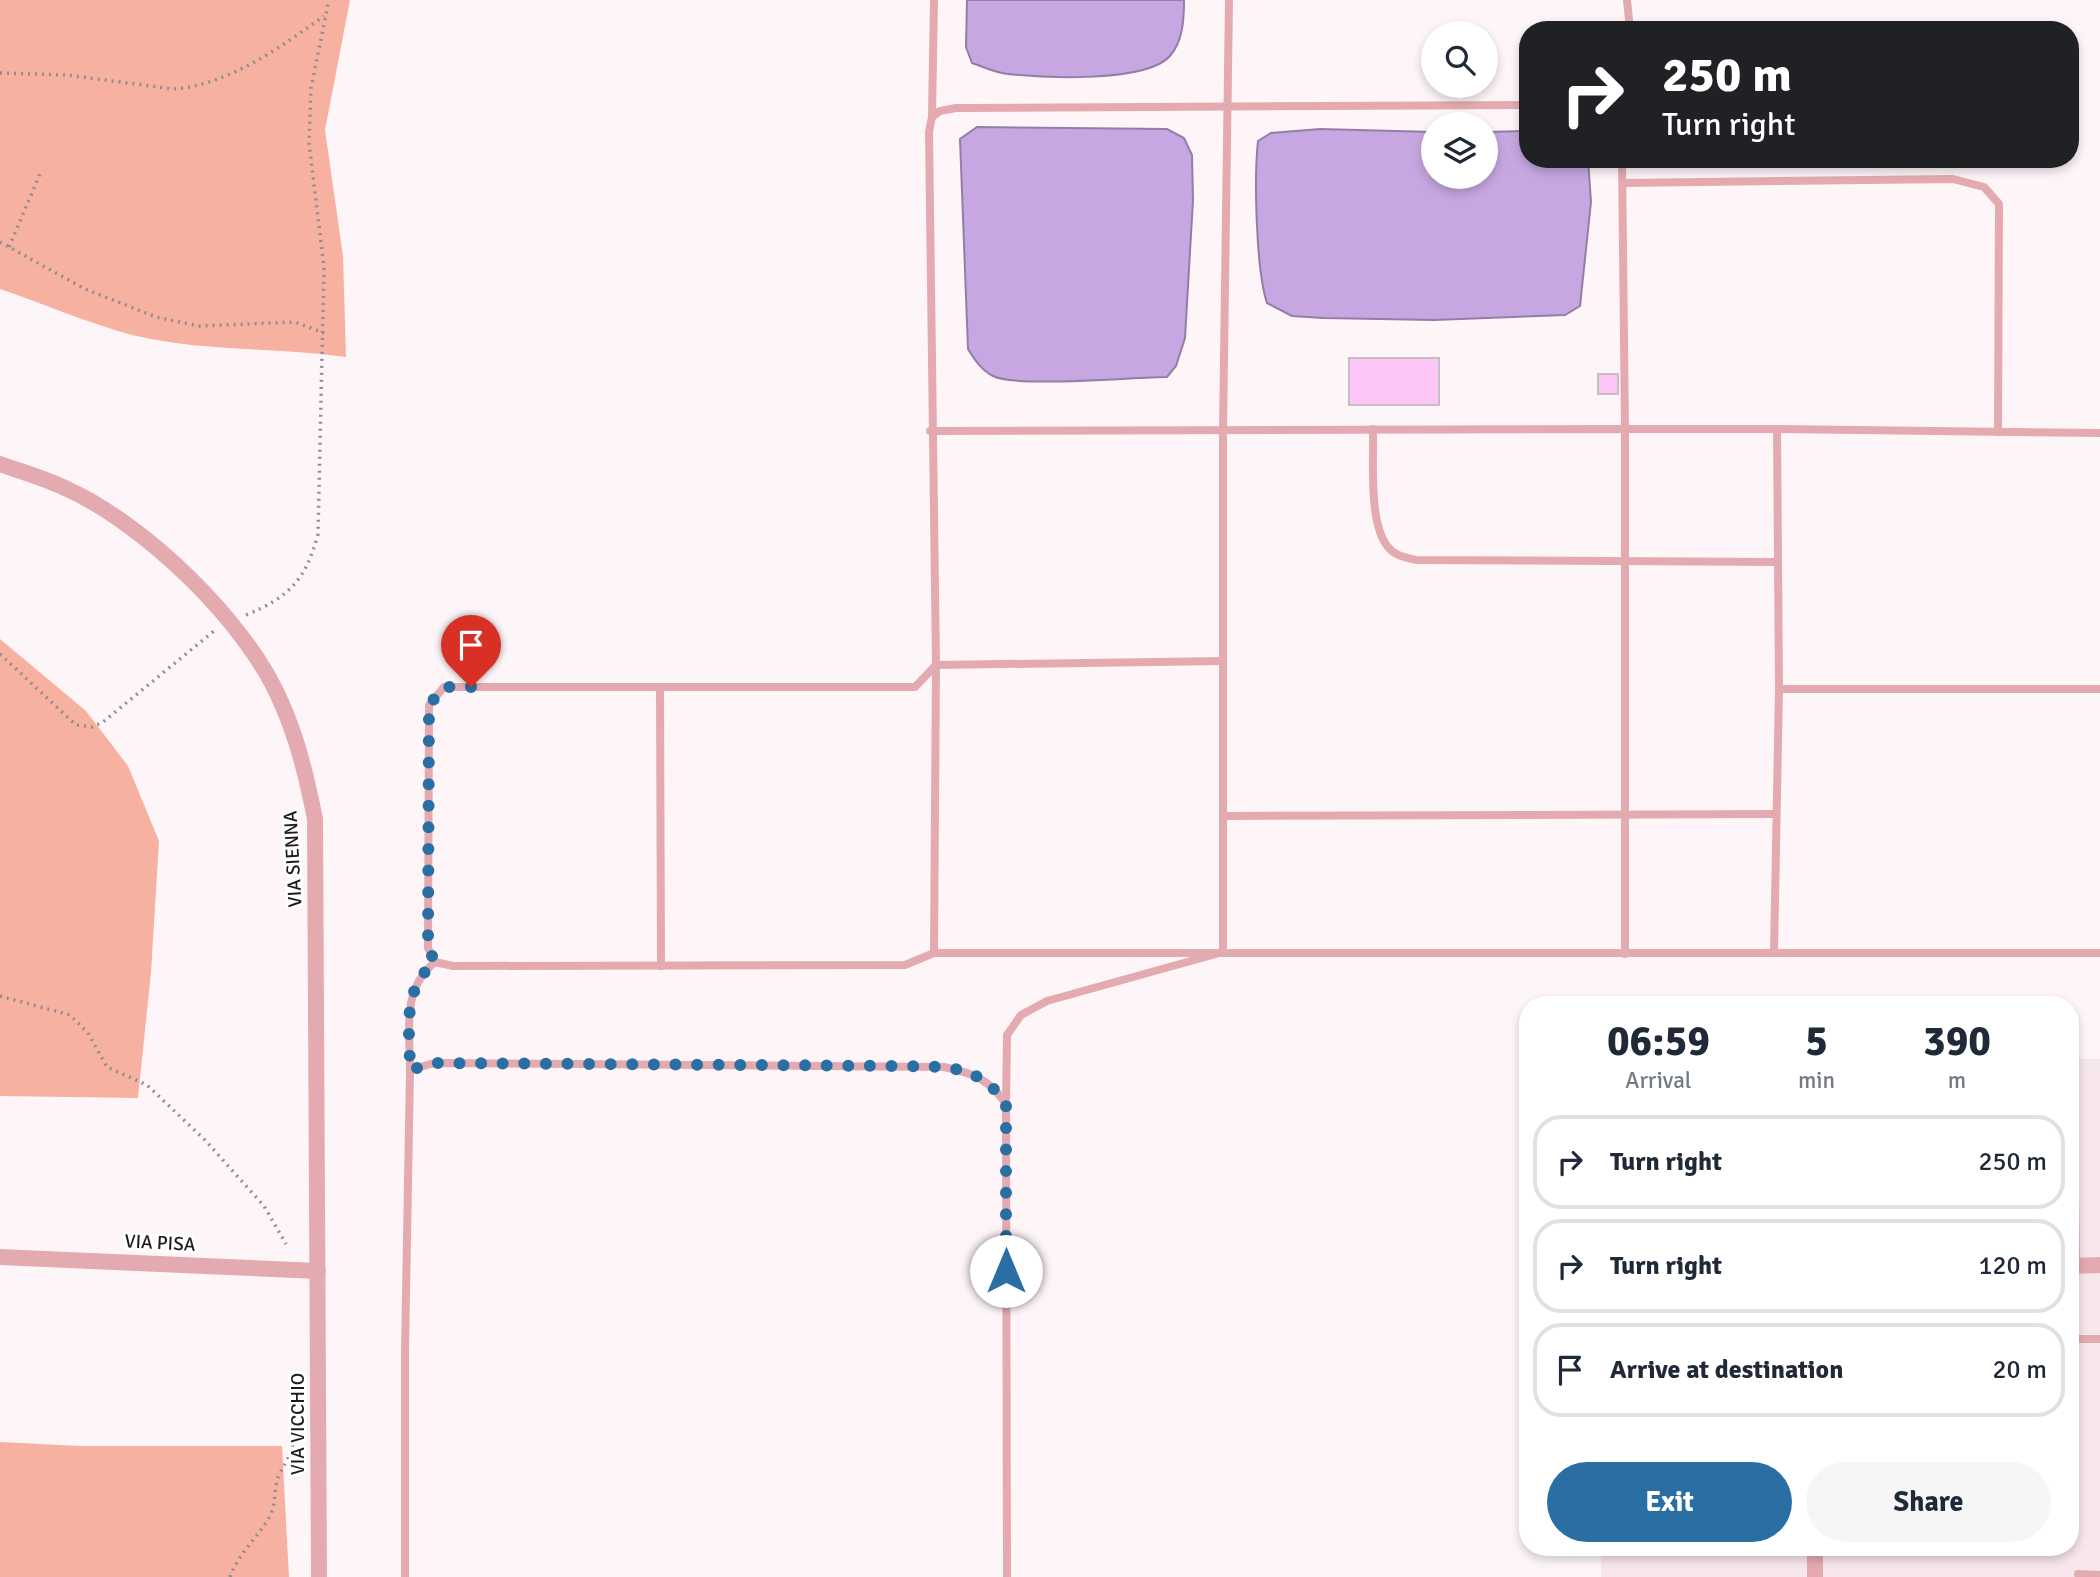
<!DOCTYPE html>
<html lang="en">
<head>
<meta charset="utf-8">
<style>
	:root { --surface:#fff; --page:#f6f6f7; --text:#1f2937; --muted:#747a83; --line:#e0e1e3; --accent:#296fa4 }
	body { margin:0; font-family:Signika,sans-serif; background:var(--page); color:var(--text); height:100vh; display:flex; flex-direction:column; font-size:26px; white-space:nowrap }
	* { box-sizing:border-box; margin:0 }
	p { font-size:23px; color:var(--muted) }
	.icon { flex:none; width:38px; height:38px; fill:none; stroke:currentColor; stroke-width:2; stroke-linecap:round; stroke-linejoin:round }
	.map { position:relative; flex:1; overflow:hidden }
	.details { position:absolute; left:1519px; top:996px; width:560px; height:560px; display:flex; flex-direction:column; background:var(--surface); border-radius:28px; box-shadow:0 4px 10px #0003 }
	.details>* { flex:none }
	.hud { position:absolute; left:1519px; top:21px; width:560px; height:147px; border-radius:28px; box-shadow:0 4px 10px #0003; background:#202124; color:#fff; overflow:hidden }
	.buttons { position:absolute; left:1421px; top:21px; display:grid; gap:14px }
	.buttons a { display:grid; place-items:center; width:77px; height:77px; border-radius:50%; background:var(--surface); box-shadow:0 4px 10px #0003; font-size:35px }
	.pin { position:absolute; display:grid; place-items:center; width:60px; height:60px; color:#fff; margin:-72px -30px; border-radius:50% 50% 50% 0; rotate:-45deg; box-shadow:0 0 7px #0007 }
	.pin .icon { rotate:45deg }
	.me { position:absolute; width:77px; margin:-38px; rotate:0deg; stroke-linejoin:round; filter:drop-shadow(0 0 5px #0008) }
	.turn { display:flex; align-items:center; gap:24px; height:147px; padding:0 28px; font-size:32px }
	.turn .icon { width:91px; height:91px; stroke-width:2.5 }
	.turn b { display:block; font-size:49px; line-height:60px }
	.eta { display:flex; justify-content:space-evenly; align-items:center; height:119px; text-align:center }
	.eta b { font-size:42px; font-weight:700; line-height:49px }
	.action { display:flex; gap:14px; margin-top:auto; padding:14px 28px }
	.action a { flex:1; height:80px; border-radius:42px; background:var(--accent); color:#fff; font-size:28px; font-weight:700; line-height:80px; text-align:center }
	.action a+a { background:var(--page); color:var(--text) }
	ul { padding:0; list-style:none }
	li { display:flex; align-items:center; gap:21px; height:94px; margin:0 14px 10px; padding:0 14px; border:4px solid var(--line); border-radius:28px }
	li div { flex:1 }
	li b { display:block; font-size:26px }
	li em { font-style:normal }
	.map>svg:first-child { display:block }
</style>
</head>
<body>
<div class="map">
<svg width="2100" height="1577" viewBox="0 0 2100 1577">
	<rect width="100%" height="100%" fill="#fef5f9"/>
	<polygon fill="#f8e6ed" points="2070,1059 2100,1059 2100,1577 1601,1577 1601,1547 2070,1547"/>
	<g fill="#f6b1a0">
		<path d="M0 0H350L325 130 343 256 346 357C276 347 202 352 132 335 88 323 44 304 0 289Z"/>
		<polygon points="0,639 86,711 128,766 159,841 151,972 138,1098 0,1096"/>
		<polygon points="0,1442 80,1446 282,1446 289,1577 0,1577"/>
	</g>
	<g fill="#c6a7e1" stroke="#947da6" stroke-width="2">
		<path d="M967 0H1184C1184 19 1183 41 1170 56 1146 83 1043 78 1008 74 996 73 984 67 972 63L966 47Z"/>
		<path d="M977 127 1167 129 1184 138 1192 155 1193 200 1185 338 1176 366 1167 377C1134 377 1016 388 993 376 981 370 975 360 968 349L960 139Z"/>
		<path d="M1320 129 1433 132V177H1486V132L1528 131V159H1588L1591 202 1580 306 1565 315 1434 320 1323 318 1292 316 1267 303C1256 270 1254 177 1258 141L1271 133Z"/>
	</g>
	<g fill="#fdc6f7" stroke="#c6bec5" stroke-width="2">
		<rect x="1349" y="358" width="90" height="47"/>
		<rect x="1598" y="374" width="20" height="20"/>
	</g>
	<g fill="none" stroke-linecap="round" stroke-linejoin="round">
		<g stroke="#938d90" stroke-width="3.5" stroke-dasharray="2 5" stroke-linecap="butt">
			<path d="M0 73 66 75 174 89C228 85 281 47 324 16"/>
			<polyline points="0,242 85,289 156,317 199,326 295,322 324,333"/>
			<polyline points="9,247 40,174"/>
			<path d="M246 615C290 597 306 579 318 534L324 267 309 143 311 88 329 0"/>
			<polyline points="0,654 76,725 92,727 103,722 214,631"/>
			<polyline points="0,996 70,1015 88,1033 107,1067 147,1085 205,1140 264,1206 286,1244"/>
			<path d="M230 1577C239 1553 256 1539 269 1518 277 1504 273 1488 279 1475 290 1453 292 1458 294 1430"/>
		</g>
		<g stroke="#e3abb0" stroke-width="8">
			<polyline points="1627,0 1630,30"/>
			<polyline points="932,117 934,0"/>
			<polyline points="1622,159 1625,429 1777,429 1779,689 1774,953"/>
			<polyline points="1623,183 1953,179 1984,187 1999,204 1998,432"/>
			<path d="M1373 429C1374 460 1368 523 1388 547 1395 556 1405 557 1416 560L1778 562"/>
			<polyline points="1777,429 2100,433"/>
			<polyline points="930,431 1625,429 1625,954"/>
			<polyline points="1223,661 936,665 915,687 444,687 429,705 428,948 435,962 453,966 905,965 934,953 2100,953"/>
			<polyline points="660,687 661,966"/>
			<polyline points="1779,689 2100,689"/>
			<polyline points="1224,816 1776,814"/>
			<polyline points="934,953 936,665 929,132 932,117 940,111 956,108 1528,105"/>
			<path d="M410 1070C410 1030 401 990 435 962"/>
			<polyline points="1006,1103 1007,1035 1021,1015 1047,1001 1223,952 1223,430 1229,0"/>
			<polyline points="2074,1123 2076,1266"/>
			<polyline points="2070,1333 2075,1339 2100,1339"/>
			<polyline points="2078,1574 2100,1575"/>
			<path d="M405 1577V1351L410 1070 434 1063 944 1067C973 1073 989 1079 1006 1104L1007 1577"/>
		</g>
		<g stroke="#e3abb0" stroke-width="16">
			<path d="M0 464C22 472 44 478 65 488 144 523 247 622 281 702 298 740 307 779 315 819L319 1577"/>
			<polyline points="0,1257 318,1271"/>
			<polyline points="2070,1266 2100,1265"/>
			<polyline points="1815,1547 1815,1577"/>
		</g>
	</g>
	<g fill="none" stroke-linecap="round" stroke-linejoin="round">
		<path stroke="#296fa4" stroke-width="12" stroke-dasharray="0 21.6" d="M471 687H444L429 705 428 948 435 962C401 990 410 1030 410 1070L434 1063 903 1066C947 1067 979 1064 1006 1104V1271"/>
	</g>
	<g text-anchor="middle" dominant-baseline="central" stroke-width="6" stroke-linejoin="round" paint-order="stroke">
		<g font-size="19" fill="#1e1b1c" stroke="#fff">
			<text transform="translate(293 859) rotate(-93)">VIA SIENNA</text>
			<text transform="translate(160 1243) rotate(3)">VIA PISA</text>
			<text transform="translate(298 1424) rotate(-90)">VIA VICCHIO</text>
		</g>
	</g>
</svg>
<div class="buttons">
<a><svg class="icon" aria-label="search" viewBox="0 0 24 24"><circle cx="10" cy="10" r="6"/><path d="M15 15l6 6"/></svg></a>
<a><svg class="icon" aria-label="layers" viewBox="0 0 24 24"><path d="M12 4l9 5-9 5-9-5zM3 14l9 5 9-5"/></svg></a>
</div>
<div class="pin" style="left:471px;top:687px;background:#d93025"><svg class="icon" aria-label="arrive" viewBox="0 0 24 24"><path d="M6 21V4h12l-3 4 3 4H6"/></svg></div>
<svg class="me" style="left:1006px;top:1271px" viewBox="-20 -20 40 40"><circle r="19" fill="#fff"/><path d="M0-13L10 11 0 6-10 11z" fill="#296fa4"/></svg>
<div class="hud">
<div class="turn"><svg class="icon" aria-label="right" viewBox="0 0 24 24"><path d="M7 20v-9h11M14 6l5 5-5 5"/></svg><div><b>250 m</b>Turn right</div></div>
</div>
<section class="details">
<div class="eta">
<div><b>06:59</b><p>Arrival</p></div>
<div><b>5</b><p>min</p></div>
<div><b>390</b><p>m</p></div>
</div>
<ul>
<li><svg class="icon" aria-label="right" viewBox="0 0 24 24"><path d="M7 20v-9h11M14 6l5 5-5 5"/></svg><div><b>Turn right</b></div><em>250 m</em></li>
<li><svg class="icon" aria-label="right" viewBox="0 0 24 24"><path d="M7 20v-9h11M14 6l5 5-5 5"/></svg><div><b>Turn right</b></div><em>120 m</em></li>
<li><svg class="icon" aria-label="arrive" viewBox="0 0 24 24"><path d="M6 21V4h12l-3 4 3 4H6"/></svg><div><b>Arrive at destination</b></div><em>20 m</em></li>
</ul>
<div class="action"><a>Exit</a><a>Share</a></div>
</section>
</div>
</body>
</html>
